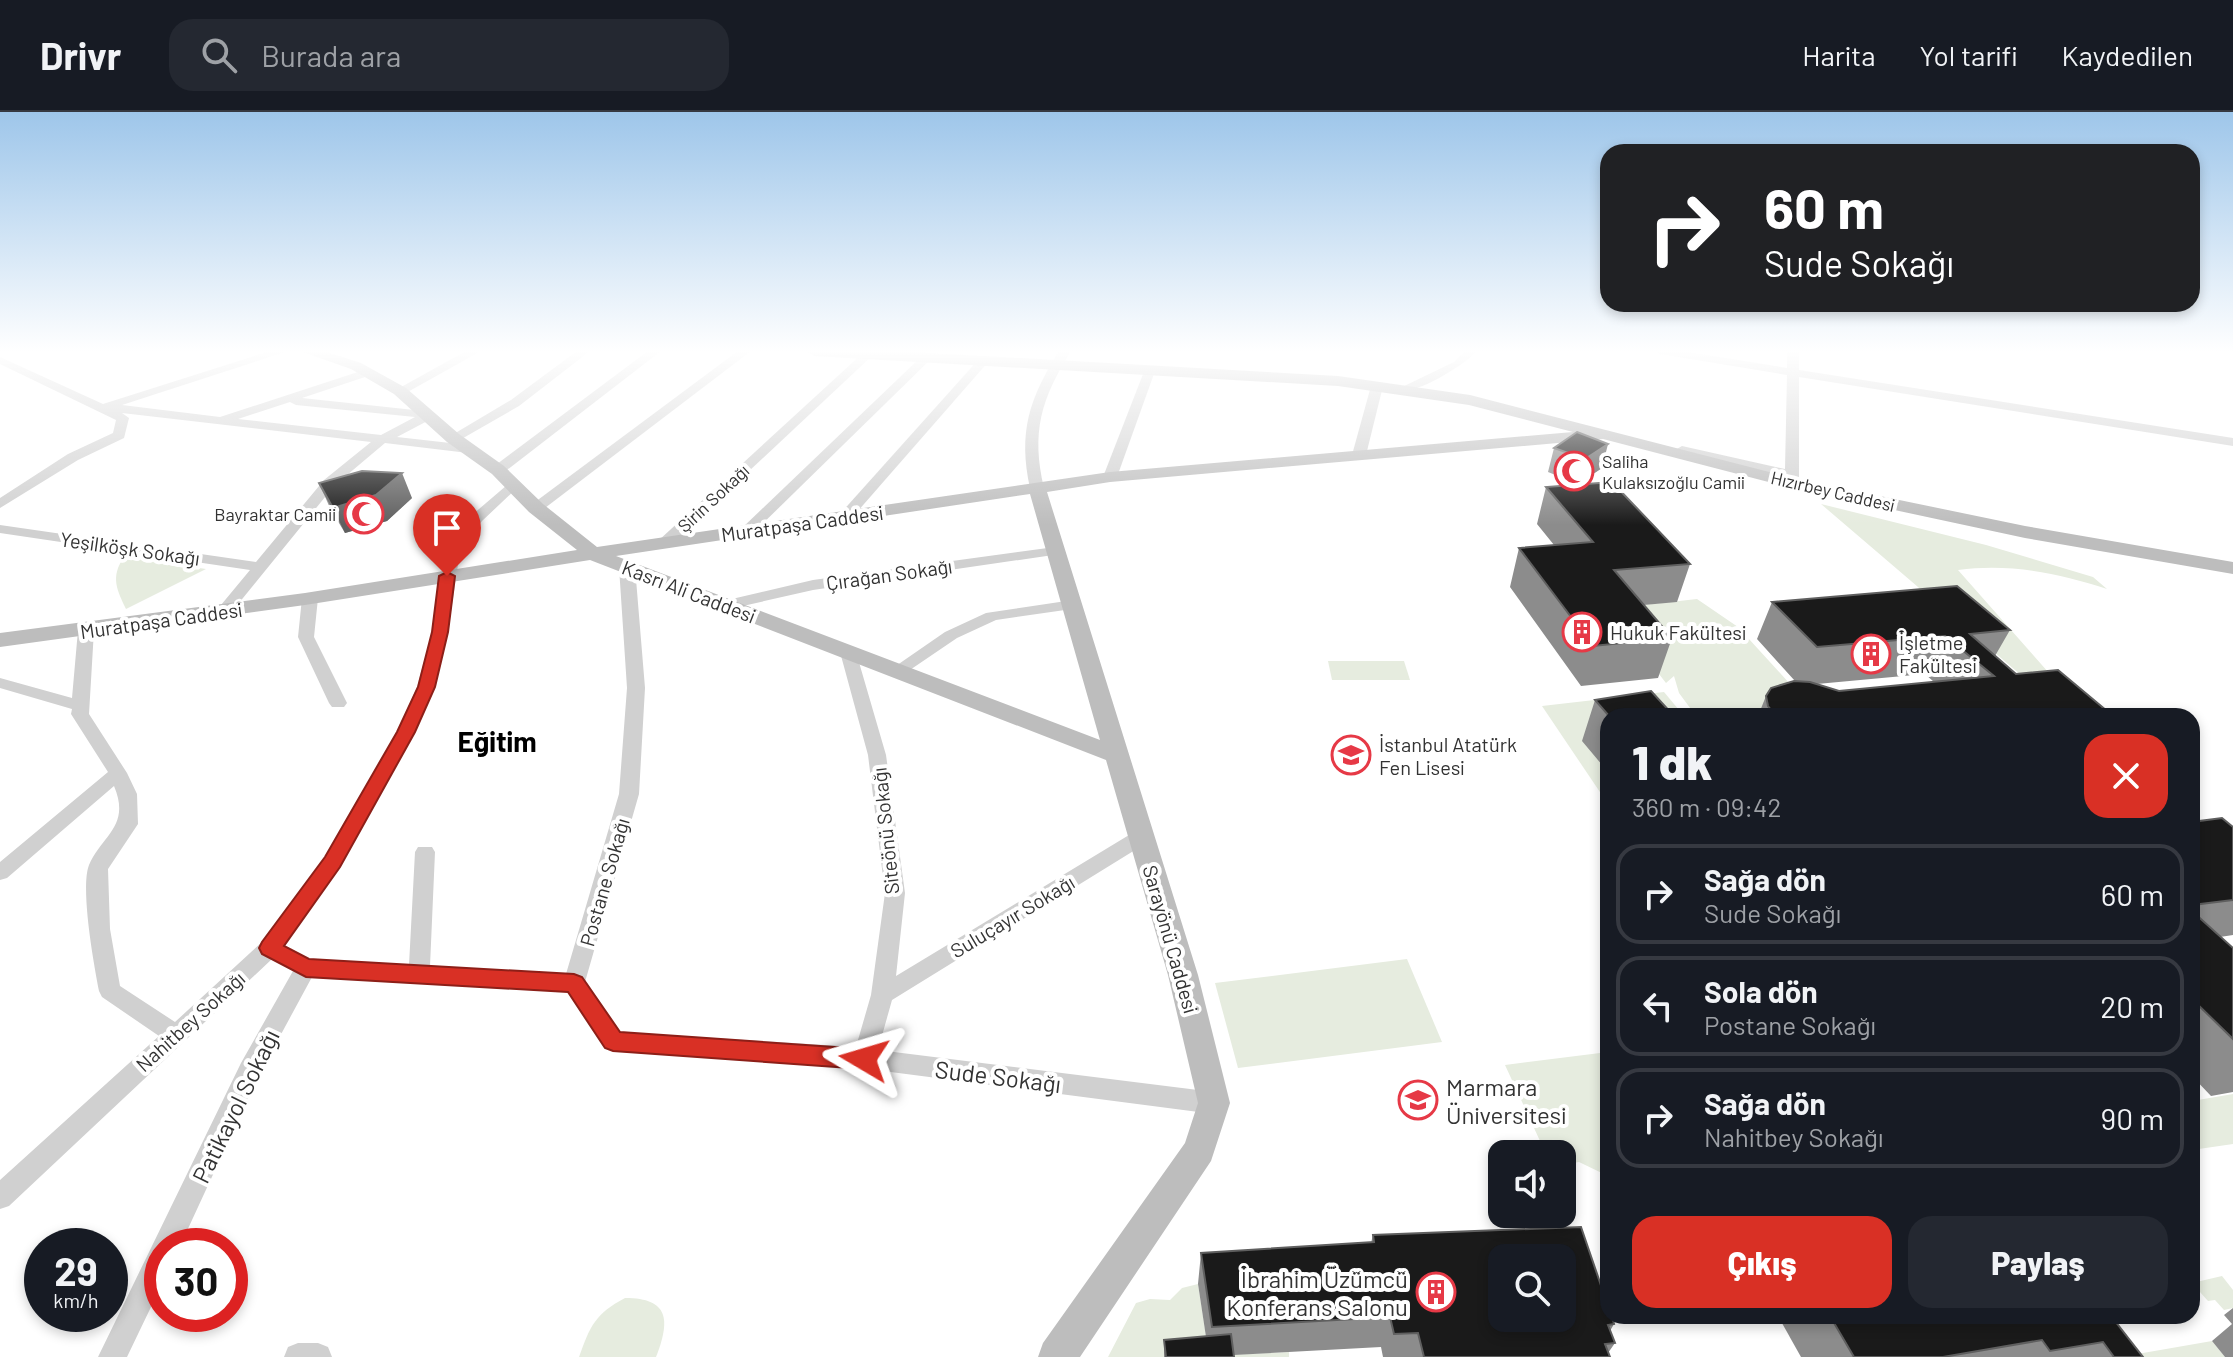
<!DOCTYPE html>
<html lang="tr">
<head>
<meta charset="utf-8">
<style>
	:root { --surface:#171b24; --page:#242831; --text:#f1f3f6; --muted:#9ea1a6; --line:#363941; --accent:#d93025 }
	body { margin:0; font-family:Barlow,sans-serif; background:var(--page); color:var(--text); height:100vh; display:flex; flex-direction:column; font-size:30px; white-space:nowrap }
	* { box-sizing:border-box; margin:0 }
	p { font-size:26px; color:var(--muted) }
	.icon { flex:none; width:44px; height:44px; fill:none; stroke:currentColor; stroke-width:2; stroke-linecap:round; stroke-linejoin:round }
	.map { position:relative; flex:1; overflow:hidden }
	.details { position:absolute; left:1600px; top:596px; width:600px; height:616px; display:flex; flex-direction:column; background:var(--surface); border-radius:24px; box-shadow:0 4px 12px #0003 }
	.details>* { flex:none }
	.banner { position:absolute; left:1600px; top:32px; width:600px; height:168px; border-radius:24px; box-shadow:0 4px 12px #0003; background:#202124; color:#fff; overflow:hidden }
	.fabs { position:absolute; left:1488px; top:1028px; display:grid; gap:16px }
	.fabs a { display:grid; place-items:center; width:88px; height:88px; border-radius:16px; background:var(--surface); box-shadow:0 4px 12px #0003; font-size:40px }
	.speed { position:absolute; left:24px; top:1116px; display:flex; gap:16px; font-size:40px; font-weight:700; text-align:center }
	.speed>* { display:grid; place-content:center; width:104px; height:104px; border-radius:50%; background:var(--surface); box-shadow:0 4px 12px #0003; line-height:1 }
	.speed small { font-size:20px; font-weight:400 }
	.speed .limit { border:12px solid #d22; background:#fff; color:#111 }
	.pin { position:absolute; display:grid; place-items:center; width:68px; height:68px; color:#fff; margin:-82px -34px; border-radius:50% 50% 50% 0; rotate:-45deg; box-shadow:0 0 8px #0007 }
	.pin .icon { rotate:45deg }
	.me { position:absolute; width:88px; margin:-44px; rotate:277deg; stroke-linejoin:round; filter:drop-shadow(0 0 6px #0008) }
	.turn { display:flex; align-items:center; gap:28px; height:168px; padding:0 32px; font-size:36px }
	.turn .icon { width:104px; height:104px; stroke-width:2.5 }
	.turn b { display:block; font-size:56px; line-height:68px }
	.round { display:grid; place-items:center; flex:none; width:84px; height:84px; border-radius:24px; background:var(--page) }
	.headline { display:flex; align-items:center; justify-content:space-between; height:136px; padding:0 32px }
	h1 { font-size:48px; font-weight:800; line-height:60px }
	.primary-button { display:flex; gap:16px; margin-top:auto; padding:16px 32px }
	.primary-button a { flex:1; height:92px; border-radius:24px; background:var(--accent); color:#fff; font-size:32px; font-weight:800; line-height:92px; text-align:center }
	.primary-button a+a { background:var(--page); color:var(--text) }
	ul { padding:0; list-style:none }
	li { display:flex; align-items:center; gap:24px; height:100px; margin:0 16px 12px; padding:0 16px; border:4px solid var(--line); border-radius:24px }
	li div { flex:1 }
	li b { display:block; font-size:30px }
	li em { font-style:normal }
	header { display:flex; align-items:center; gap:48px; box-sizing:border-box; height:112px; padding:0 40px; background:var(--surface); border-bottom:2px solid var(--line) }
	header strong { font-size:38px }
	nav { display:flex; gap:44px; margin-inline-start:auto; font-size:28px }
	.search { width:560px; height:72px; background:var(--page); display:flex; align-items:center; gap:20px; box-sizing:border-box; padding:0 28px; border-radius:24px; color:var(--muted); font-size:30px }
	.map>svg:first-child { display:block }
</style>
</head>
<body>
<header>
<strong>Drivr</strong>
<div class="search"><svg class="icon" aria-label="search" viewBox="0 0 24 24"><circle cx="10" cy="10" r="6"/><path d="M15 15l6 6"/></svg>Burada ara</div>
<nav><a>Harita</a><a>Yol tarifi</a><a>Kaydedilen</a></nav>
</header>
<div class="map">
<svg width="2233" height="1245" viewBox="0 0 2233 1245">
	<rect width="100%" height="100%" fill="#fff"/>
	<g fill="#e6ecdf">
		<path d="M1821 392 1986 433 2093 465 2107 477C2059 461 2009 451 1958 458L2056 569 2035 575Z"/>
		<path d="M124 445 206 457 126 497C117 478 110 465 124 445Z"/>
		<polygon points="1697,487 1738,515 1811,595 1696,604 1679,581 1674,564 1666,571 1608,497"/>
		<polygon points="1328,549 1404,549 1410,568 1332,568"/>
		<polygon points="1664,580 1684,604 1608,604 1608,692 1542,594"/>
		<polygon points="1407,847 1442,930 1238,956 1215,871"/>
		<polygon points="1608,940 1608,1064 1579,1050 1562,1053 1562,1042 1546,1042 1505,953"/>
		<polygon points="2233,982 2233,1032 2192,1038 2192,989"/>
		<polygon points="2222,1164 2233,1178 2233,1196 2224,1198 2215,1188 2208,1189 2192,1171"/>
		<polygon points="1198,1172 1209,1244 1289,1240 1289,1245 1108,1245 1136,1191 1150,1187 1170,1188 1182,1176"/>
		<path d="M625 1186C670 1186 670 1209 656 1245H579C590 1214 595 1202 625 1186Z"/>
		<polygon points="2212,1229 2225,1245 2120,1245"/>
	</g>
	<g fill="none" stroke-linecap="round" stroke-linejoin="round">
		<g fill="#d0d0d0" fill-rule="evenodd">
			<path d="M270 239H288L122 293 220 305 367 257 373 261 371 263 302 286 433 300V306L397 325 468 333 475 337 468 341 385 331 334 374 230 502 224 504 216 499 250 458 0 421V413L256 450 324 368 371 330 122 301 129 306 124 326 78 348 0 396V386L68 342 113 321 116 308 0 252V245L103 292ZM290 290 296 293 415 305 381 323 238 307Z"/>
			<polygon points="466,239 481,239 404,282 394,279"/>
			<polygon points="577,239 590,239 519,294 458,329 447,326 511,288"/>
			<polygon points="648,239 661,239 503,361 493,361 493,355"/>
			<polygon points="738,239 751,239 541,399 531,399 531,393"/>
			<path d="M1059 239H1071C1041 287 1031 320 1044 376L1037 380 1030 376C1018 320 1029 287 1059 239Z"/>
			<path d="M1465 239H1477C1466 252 1412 286 1398 277L1454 250Z"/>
			<polygon points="1654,239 1682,239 1787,256 1787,239 1799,239 1799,258 2233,326 2233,334 1799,265 1799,371 1792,375 1785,371 1785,365 1682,342 1675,338 1682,334 1785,357 1787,263 1660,242"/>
			<polygon points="864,240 874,242 668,435 658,435 658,429"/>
			<polygon points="922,244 932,246 751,423 741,423 741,417"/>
			<polygon points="979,247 989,249 850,408 840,408 840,402"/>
			<polygon points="1145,257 1155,259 1117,365 1110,369 1105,368 1103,365"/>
			<polygon points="1377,270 1383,274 1366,343 1354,346 1352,343 1371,274"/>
			<path d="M513 368 518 369V375L482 409 460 439 448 520 435 575 415 620 340 755 284 833 310 848 409 853 415 740 418 735H432L435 740 430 854 566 862 619 682 627 576 619 455 627 450 635 455 645 576 639 682 585 870 620 920 856 935 871 883 885 781 868 643 840 540 848 535 856 540 886 643 905 781 896 864 1134 720H1148L1151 725 1148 730 892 888 878 938 1214 980 1223 984 1226 991 1223 998 1214 1002 829 952 613 939 605 936 568 880 312 865 259 963 180 1134H162V1172L127 1245H98L241 951 293 859 272 847 9 1094 0 1097V1068L159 924 102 885 99 879C94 853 80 776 89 753 102 723 131 714 114 674L7 766 0 768V750L108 660 71 602 72 597 0 576V566L72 586 78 518 86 513 94 518 89 602 127 661 137 682 138 712 108 757 110 817 120 874 175 910 262 830 326 745 397 620 417 575 432 520 446 439 472 403Z"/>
			<polygon points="1055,435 1060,436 1060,442 813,478 725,498 717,493 719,490 813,468"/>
			<polygon points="310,481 318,486 314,525 347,591 344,595 332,595 329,591 298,525 302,486"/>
			<polygon points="1073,488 1081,493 1079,496 996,508 957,526 904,562 898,563 890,558 945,520 986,501"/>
			<polygon points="298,1231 318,1231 328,1235 332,1245 284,1245 288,1235"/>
		</g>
		<path fill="#bdbdbd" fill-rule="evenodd" d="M300 239H324L361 251 406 276 459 322 504 354 543 392 597 435 1110 360 1573 320 1469 293 1338 274 814 244 806 239H895L1338 264 1470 283 1793 366 2025 414 2233 450V462L2025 426 1792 376 1603 327 1110 370 1047 380 1198 863 1230 991 1211 1049 1080 1245H1038L1043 1231 1185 1031 1198 991 1168 863 1106 648 590 448 305 493 0 535V521L305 481 577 438 529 400 492 362 447 330 394 282 351 257ZM1030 382 1100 628 616 444Z"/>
	</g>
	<g fill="#8c8c8c" fill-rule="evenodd">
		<polygon points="1577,320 1602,356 1578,372 1548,360 1554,336"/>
		<polygon points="319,371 412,386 387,409 345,421 330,396"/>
		<polygon points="1546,375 1690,452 1677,490 1644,493 1672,526 1658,566 1581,574 1510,475 1519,436 1554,433 1537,412"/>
		<path d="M1772 490 2010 518 1995 544 2016 562 2113 604H1758L1766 584 1795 569 1757 527ZM1925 562 1934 570 1839 579 1817 572Z"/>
		<polygon points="1595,588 1672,602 1686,604 1608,604 1608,660 1582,629"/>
		<polygon points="2192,710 2233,715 2233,823 2220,825 2233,836 2233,980 2211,984 2192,964"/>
		<polygon points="1373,1123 1614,1212 1610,1219 1615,1231 1608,1241 1610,1245 1383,1245 1381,1235 1234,1243 1234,1245 1164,1245 1164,1228 1206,1225 1198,1172 1201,1141 1371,1131"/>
		<polygon points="2233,1196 2233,1245 2225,1245 2212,1229 2232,1212 2224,1203"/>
		<polygon points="1778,1204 2111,1204 2143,1245 1801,1245"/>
	</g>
	<g fill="#5f5f5f">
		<polygon points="1608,332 1602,356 1578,372 1585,347"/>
		<polygon points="402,361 412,386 387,409 345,421 333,396"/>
	</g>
	<g fill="#1a1a1a" stroke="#5f5f5f" stroke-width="2" fill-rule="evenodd">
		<polygon points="1577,320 1608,332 1585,347 1554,336"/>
		<polygon points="362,359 402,361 376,383 333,396 319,371"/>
		<polygon points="1612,370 1690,452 1614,458 1672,526 1593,534 1519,436 1593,430 1546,375"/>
		<polygon points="1957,474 2010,518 1970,522 2016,562 2058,558 2113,604 1884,604 1882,601 1879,604 1776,604 1768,594 1766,584 1771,576 1794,569 1810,570 1839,579 1994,564 1945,524 1817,535 1772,490"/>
		<polygon points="1651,579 1672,602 1682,600 1686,604 1609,604 1595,588"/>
		<polygon points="2222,706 2233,715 2233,788 2192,793 2192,710"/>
		<polygon points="2192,799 2233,836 2233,927 2192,887 2192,865 2194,864 2192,862"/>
		<path d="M1581 1115 1608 1194V1204H1612L1614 1212 1608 1213 1615 1231 1605 1232 1610 1245H1424L1418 1221 1394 1222 1390 1205 1212 1215 1201 1141 1374 1130 1373 1123ZM1502 1146H1562V1206H1502Z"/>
		<polygon points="1830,1204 2111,1204 2143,1245 2114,1245 2103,1230 2050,1239 2042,1228 1943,1245 1854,1245"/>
		<polygon points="1231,1222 1234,1245 1166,1245 1164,1228"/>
	</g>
	<linearGradient id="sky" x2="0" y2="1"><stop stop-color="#9ec6ea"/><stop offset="0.58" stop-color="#fff"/><stop offset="1" stop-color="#fff" stop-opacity="0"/></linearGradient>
	<rect width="2233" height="413" fill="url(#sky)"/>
	<polygon fill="#d93025" stroke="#8d1f18" stroke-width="2" points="447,460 455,464 448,520 435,575 415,620 340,755 284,834 309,847 574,862 582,865 620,920 864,937 872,939 876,947 872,954 864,957 613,939 605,936 568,880 306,865 262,842 259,836 262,830 325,745 397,620 418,575 432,520 439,464"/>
	<defs>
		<symbol id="mosque-ring" viewBox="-11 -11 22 22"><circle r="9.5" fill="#fff" stroke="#e63946" stroke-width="1.5"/><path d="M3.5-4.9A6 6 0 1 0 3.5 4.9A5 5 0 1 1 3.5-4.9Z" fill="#e63946"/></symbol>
		<symbol id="building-ring" viewBox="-11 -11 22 22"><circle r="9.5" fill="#fff" stroke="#e63946" stroke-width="1.5"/><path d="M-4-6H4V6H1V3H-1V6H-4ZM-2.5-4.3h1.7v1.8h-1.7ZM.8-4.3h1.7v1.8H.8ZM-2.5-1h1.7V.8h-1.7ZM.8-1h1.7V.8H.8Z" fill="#e63946"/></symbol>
		<symbol id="school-ring" viewBox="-11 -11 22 22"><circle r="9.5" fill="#fff" stroke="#e63946" stroke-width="1.5"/><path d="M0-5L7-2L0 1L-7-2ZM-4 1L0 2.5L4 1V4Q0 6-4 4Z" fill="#e63946"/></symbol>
	</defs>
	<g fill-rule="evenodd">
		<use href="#mosque-ring" x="1552" y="337" width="44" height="44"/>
		<use href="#mosque-ring" x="342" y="380" width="44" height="44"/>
		<use href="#building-ring" x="1560" y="498" width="44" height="44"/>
		<use href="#building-ring" x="1849" y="520" width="44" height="44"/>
		<use href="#school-ring" x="1329" y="621" width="44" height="44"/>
		<use href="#school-ring" x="1396" y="966" width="44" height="44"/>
		<use href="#building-ring" x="1414" y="1158" width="44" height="44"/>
	</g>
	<g text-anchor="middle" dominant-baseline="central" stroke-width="8" stroke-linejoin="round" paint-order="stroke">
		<g font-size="18" fill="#333" stroke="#fff" text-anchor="start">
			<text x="1602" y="349">Saliha<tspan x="1602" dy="21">Kulaksızoğlu Camii</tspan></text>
			<text x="336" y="402" text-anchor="end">Bayraktar Camii</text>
		</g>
		<g font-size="18" fill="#333" stroke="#fff">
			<text transform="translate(1833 379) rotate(13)">Hızırbey Caddesi</text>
			<text transform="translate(713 386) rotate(-43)">Şirin Sokağı</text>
		</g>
		<g font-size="20" fill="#333" stroke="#fff">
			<text transform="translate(802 411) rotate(-8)">Muratpaşa Caddesi</text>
			<text transform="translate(130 436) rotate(8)">Yeşilköşk Sokağı</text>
			<text transform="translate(889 462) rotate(-8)">Çırağan Sokağı</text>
			<text transform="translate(689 479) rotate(21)">Kasrı Ali Caddesi</text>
			<text transform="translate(161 508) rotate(-8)">Muratpaşa Caddesi</text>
			<text transform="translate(885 719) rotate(-96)">Siteönü Sokağı</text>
			<text transform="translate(604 770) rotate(-74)">Postane Sokağı</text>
			<text transform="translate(1012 804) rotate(-31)">Suluçayır Sokağı</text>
			<text transform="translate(1171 827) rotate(74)">Sarayönü Caddesi</text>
			<text transform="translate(190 909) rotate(-42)">Nahitbey Sokağı</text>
		</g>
		<g font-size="20" fill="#333" stroke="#fff" text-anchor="start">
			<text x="1610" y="520">Hukuk Fakültesi</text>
			<text x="1899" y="530">İşletme<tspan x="1899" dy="23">Fakültesi</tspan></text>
			<text x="1379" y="632">İstanbul Atatürk<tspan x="1379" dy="23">Fen Lisesi</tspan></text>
		</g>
		<g font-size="24" fill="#333" stroke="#fff">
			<text transform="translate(998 964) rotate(7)">Sude Sokağı</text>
			<text transform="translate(235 994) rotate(-64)">Patikayol Sokağı</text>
		</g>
		<g font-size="24" fill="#333" stroke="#fff" text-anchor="start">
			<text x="1446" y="974">Marmara<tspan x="1446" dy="28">Üniversitesi</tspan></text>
			<text x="1408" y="1166" text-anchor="end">İbrahim Üzümcü<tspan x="1408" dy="28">Konferans Salonu</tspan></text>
		</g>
		<g font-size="28" font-weight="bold" fill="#000" stroke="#fff">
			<text x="497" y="629">Eğitim</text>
		</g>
	</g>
</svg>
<div class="fabs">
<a><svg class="icon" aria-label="sound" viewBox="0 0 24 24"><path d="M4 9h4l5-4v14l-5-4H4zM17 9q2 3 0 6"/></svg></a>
<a><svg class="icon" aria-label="search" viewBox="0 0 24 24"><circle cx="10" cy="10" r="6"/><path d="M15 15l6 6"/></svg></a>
</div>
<div class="speed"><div>29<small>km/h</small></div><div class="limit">30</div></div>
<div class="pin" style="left:447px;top:464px;background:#d93025"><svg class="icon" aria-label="arrive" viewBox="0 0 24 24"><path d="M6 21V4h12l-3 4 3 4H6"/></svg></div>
<svg class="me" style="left:864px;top:947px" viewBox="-20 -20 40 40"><path d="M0-17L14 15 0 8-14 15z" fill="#d93025" stroke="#fff" stroke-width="4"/></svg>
<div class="banner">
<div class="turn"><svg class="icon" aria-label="right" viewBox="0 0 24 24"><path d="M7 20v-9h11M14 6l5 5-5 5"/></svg><div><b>60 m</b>Sude Sokağı</div></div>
</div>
<section class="details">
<div class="headline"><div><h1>1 dk</h1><p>360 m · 09:42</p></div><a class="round" style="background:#d93025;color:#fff"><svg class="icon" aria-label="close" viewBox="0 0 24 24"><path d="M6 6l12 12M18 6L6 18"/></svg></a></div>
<ul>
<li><svg class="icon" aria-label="right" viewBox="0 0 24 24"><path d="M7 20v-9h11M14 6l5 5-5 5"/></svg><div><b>Sağa dön</b><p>Sude Sokağı</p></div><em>60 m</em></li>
<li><svg class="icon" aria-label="left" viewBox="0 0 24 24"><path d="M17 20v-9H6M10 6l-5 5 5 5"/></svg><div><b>Sola dön</b><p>Postane Sokağı</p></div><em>20 m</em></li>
<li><svg class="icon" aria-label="right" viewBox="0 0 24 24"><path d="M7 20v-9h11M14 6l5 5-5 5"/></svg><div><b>Sağa dön</b><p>Nahitbey Sokağı</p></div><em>90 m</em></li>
</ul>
<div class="primary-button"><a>Çıkış</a><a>Paylaş</a></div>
</section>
</div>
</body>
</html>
